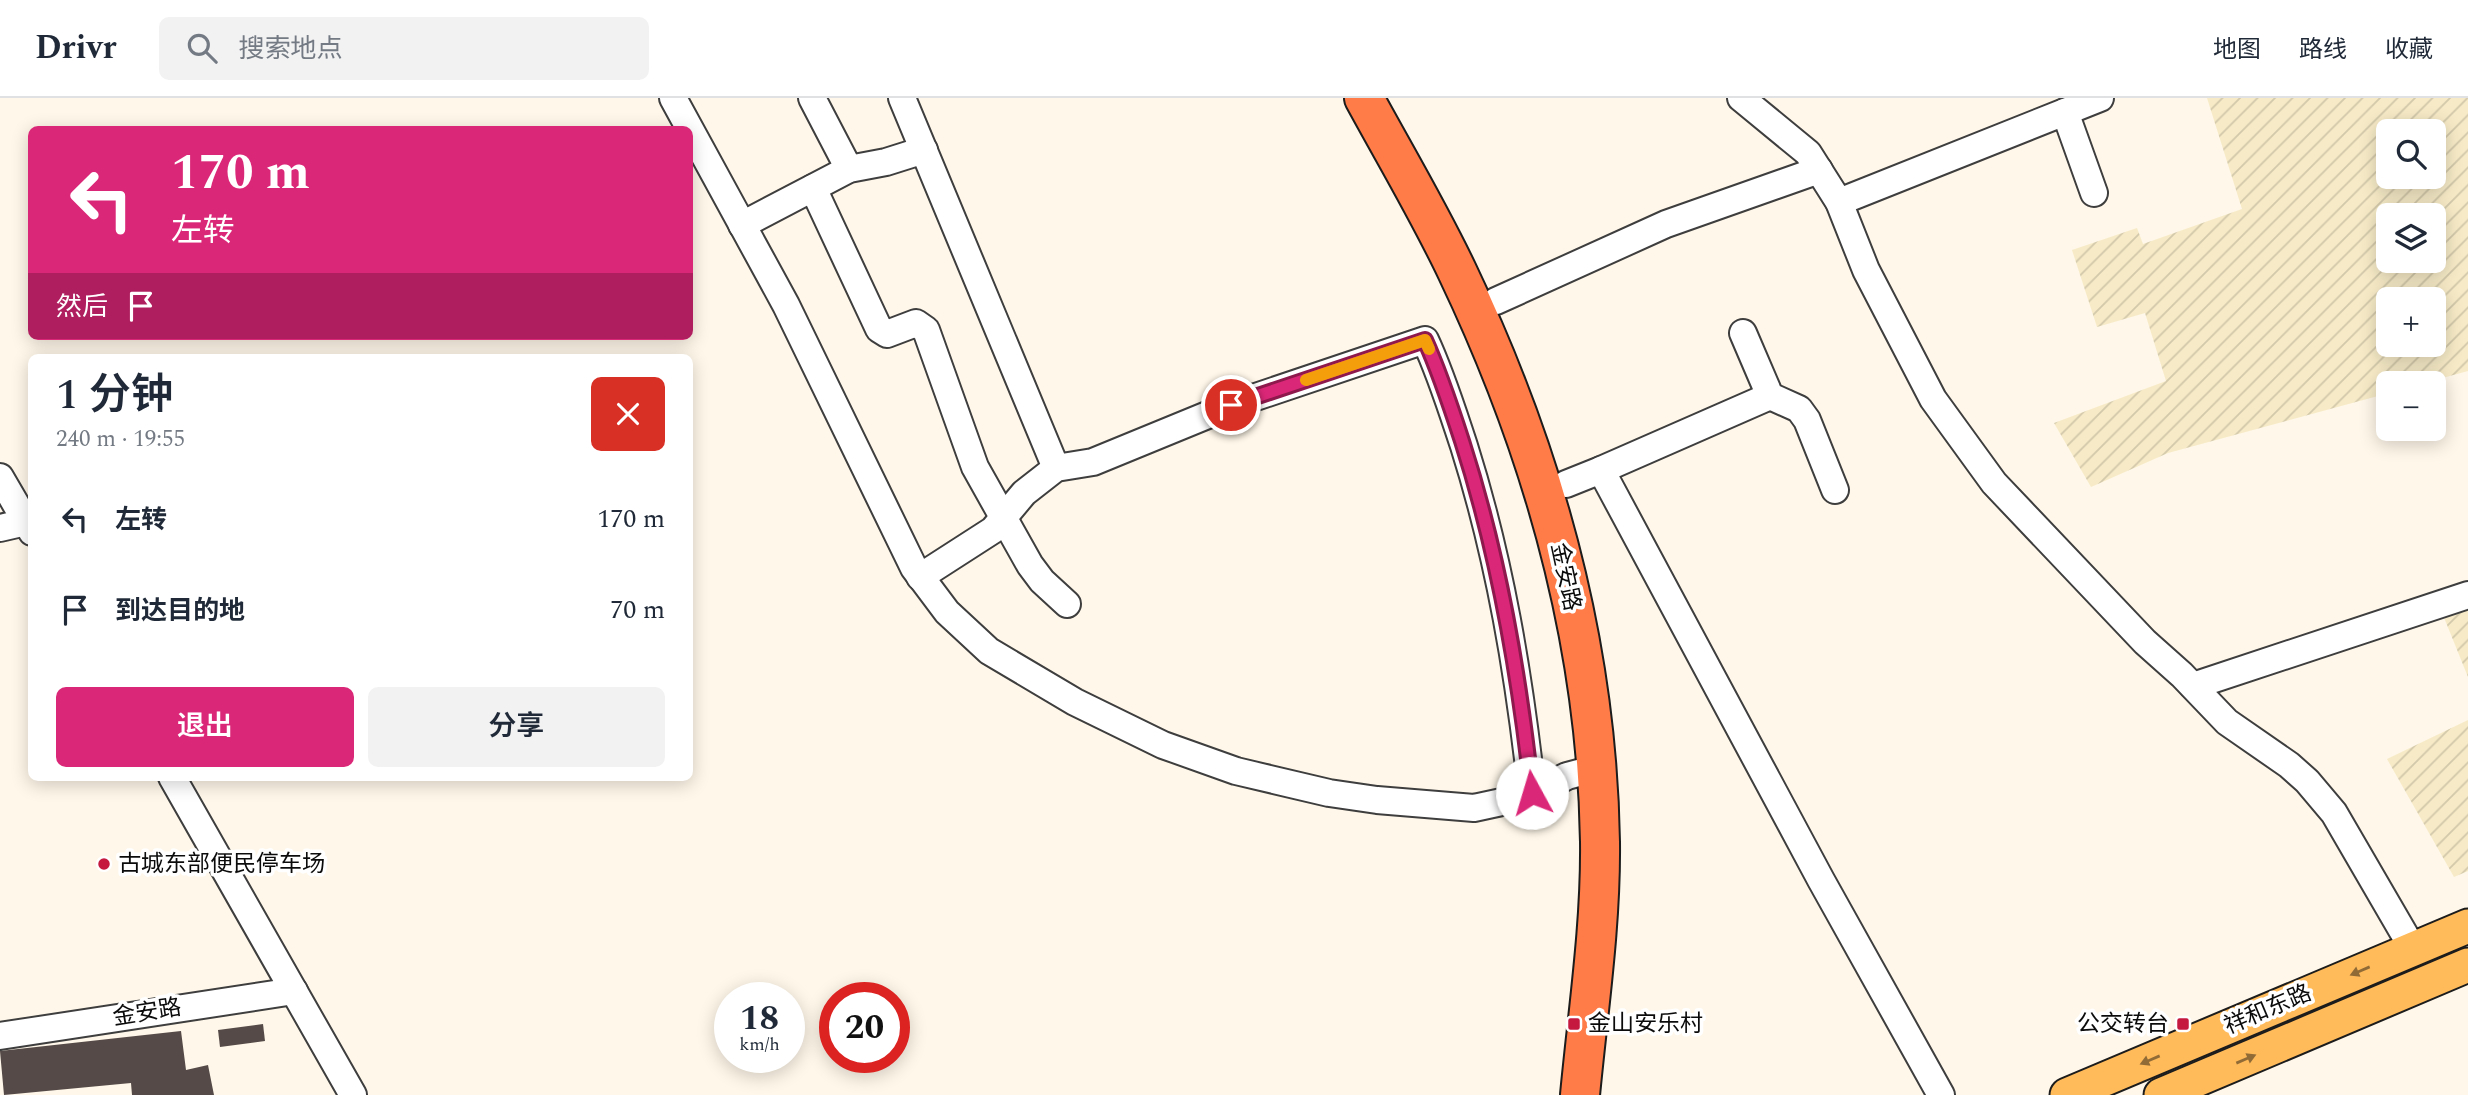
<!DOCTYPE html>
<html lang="zh">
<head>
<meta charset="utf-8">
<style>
	:root { --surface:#fff; --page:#f2f2f3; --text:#1f2937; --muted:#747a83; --line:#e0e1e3; --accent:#db2777 }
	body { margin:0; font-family:Spectral,"Noto Sans SC",serif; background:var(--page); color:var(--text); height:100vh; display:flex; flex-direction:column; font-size:26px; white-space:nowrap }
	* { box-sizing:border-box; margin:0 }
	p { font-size:23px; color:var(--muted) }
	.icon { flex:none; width:38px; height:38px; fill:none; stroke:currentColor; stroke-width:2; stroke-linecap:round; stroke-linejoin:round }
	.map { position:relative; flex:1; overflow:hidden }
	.sheet { position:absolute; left:28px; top:256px; width:665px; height:427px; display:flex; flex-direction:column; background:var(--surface); border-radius:10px; box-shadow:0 4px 18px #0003 }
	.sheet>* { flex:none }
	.top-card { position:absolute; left:28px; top:28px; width:665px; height:214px; border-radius:10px; box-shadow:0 4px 18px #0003; background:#db2777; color:#fff; overflow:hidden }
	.controls { position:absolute; left:2376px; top:21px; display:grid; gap:14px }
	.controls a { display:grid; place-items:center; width:70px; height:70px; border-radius:10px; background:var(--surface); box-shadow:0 4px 18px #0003; font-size:35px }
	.speed { position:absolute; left:714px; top:884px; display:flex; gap:14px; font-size:35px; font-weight:700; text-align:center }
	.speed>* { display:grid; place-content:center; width:91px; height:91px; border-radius:50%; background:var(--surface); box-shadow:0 4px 18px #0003; line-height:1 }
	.speed small { font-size:18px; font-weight:400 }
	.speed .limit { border:10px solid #d22; background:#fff; color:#111 }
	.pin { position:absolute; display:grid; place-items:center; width:60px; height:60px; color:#fff; margin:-30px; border:4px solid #fff; border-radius:50%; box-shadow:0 2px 7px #0007 }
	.me { position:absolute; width:77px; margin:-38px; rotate:354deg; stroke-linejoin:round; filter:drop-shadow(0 0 5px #0008) }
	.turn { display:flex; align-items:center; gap:24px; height:147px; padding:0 28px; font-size:32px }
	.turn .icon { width:91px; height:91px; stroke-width:2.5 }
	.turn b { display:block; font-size:49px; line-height:60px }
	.then { display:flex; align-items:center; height:66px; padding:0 28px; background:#0003; gap:14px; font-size:26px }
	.round { display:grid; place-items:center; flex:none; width:74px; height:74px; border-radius:10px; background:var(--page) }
	.headline { display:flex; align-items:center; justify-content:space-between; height:119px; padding:0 28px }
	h1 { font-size:42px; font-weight:600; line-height:52px }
	.cta { display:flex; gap:14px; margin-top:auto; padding:14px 28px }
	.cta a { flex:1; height:80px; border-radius:10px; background:var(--accent); color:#fff; font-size:28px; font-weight:600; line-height:80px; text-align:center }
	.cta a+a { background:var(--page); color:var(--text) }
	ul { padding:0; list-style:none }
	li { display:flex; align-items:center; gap:21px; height:91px; padding:0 28px }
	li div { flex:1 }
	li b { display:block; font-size:26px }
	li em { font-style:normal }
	header { display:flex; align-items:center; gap:42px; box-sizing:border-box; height:98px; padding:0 35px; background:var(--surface); border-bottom:2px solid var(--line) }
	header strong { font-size:33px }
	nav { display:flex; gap:38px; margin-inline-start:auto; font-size:24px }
	.search { width:490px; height:63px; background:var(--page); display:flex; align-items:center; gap:18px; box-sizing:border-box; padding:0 24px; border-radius:10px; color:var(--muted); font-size:26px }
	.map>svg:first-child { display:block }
</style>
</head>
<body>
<header>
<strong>Drivr</strong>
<div class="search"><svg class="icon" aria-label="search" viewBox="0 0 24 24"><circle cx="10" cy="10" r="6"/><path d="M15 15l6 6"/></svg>搜索地点</div>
<nav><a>地图</a><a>路线</a><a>收藏</a></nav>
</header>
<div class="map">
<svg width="2468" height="997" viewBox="0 0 2468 997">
	<defs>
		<pattern id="farmland-furrows" width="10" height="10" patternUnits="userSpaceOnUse" patternTransform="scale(1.75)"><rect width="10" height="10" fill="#f7ebc7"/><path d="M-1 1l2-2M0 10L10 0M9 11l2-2" fill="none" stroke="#d2c8aa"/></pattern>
	</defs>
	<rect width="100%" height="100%" fill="#fff7e9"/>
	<g fill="url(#farmland-furrows)" fill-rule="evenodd">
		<path d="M2207 0H2468V273L2424 285H2389V295L2168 355 2091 389 2054 325 2166 283 2145 215 2097 229 2072 152 2137 130 2143 146 2242 111ZM2389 33H2434V79H2389ZM2389 117H2434V163H2389ZM2389 201H2434V247H2389Z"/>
		<polygon points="2468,509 2468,579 2443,517"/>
		<polygon points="2468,622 2468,773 2454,779 2387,661"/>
	</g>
	<g fill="#554a47">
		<polygon points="263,926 265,943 220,949 218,932"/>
		<polygon points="181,933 186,972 208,967 214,997 132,997 131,985 4,997 0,953"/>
	</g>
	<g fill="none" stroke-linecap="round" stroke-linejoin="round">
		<defs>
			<g id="minor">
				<polyline points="673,0 786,207 914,470 947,514 989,553 1075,604 1163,647 1236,673 1329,695 1377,702 1474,710 1525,699 1567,678 1597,670"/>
				<polyline points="812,0 849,71"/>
				<polyline points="902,0 1056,370"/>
				<polyline points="1741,0 1808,55 1839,104 1866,172 1933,301 1994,385 2145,544 2182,577 2227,624 2289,667 2307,683 2334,715 2413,851"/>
				<polyline points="2065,14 2094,95"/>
				<polyline points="813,90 879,231 887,236 916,225 926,232 975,369 1030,467 1042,483 1067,506"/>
				<polyline points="1839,104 2100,0"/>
				<polyline points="742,127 849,71 886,64 924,52"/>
				<polyline points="1496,203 1666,126 1819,72"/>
				<polyline points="1743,235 1770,298 1799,311 1807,322 1835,392"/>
				<polyline points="1601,372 1770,298"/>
				<polyline points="0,379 32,434"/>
				<polyline points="1566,386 1601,372 1821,782 1941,997"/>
				<polyline points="0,430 26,424"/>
				<path d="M920 479 993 432 1024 395 1056 370 1093 364 1232 307 1425 242C1441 276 1452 312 1464 348 1500 462 1519 577 1532 695"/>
				<polyline points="2193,588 2468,497"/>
				<polyline points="172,679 353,997"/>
				<polyline points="0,938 294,893"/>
			</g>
			<g id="major">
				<polyline points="2067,997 2468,828"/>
				<polyline points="2161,997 2468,867"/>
			</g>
			<path id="highway" d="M1364 0C1395 57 1429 114 1457 173 1542 351 1597 545 1600 744 1601 828 1588 913 1580 997"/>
		</defs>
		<use href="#minor" stroke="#3e3e3e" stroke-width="30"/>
		<use href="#major" stroke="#1c1c1c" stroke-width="37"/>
		<use href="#highway" stroke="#1c1c1c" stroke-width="42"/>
		<use href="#minor" stroke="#fff" stroke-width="26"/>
		<use href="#major" stroke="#ffba59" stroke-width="33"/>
		<use href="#highway" stroke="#ff7b47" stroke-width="38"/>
	</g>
	<defs><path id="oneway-solid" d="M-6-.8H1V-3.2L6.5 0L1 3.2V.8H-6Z" transform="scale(1.75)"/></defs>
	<g fill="#916b36">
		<use href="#oneway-solid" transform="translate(2360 873) rotate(157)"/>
		<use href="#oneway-solid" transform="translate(2246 961) rotate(-23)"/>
		<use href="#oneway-solid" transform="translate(2150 962) rotate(157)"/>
	</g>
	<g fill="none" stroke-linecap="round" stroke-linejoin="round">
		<defs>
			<path id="route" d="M1231 307 1425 242C1440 275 1451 309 1462 343 1499 458 1519 575 1532 695"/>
		</defs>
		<use href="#route" stroke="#8e194d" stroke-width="18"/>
		<use href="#route" stroke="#db2777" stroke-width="12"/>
		<polyline stroke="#f59e0b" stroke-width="12" points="1306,282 1425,242 1429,251"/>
	</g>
	<g fill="#c5193f" stroke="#fff" stroke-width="2.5">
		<circle cx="104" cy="766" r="7"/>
		<rect x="1567" y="919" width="14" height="14" rx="3.5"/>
		<rect x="2176" y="919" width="14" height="14" rx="3.5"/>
	</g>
	<g text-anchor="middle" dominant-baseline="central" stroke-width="7" stroke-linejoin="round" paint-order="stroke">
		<g font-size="23" fill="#0b0b0b" stroke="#fff">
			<text transform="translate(1565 479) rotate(78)">金安路</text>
			<text transform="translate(2268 912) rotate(-23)">祥和东路</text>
			<text transform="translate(147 915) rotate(-9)">金安路</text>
		</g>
		<g font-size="23" fill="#0b0b0b" stroke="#fff" text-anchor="start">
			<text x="118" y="766">古城东部便民停车场</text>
			<text x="1588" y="926">金山安乐村</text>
			<text x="2169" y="926" text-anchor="end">公交转台</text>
		</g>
	</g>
</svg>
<div class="controls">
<a><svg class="icon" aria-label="search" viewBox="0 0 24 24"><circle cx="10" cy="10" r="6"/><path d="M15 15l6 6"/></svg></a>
<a><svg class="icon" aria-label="layers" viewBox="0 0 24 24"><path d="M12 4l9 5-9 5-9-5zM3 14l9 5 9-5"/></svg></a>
<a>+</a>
<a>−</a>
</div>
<div class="speed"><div>18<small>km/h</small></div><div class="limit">20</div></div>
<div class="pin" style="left:1231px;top:307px;background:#d93025"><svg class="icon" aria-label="arrive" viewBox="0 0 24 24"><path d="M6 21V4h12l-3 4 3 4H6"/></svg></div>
<svg class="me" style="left:1532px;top:695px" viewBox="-20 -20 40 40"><circle r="19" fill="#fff"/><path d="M0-13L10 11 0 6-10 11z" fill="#db2777"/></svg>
<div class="top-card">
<div class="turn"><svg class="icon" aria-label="left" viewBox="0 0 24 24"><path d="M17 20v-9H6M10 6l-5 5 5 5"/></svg><div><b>170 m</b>左转</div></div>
<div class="then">然后<svg class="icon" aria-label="arrive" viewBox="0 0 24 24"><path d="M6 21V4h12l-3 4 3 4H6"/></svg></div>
</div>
<section class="sheet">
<div class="headline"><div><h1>1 分钟</h1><p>240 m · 19:55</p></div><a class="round" style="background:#d93025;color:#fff"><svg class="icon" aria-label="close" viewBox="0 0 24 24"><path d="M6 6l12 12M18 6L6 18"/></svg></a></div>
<ul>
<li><svg class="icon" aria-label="left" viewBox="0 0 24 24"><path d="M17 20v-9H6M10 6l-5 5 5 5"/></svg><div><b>左转</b></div><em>170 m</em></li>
<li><svg class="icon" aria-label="arrive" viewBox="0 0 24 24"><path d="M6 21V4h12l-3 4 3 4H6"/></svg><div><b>到达目的地</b></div><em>70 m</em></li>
</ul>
<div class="cta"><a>退出</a><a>分享</a></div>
</section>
</div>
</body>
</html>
